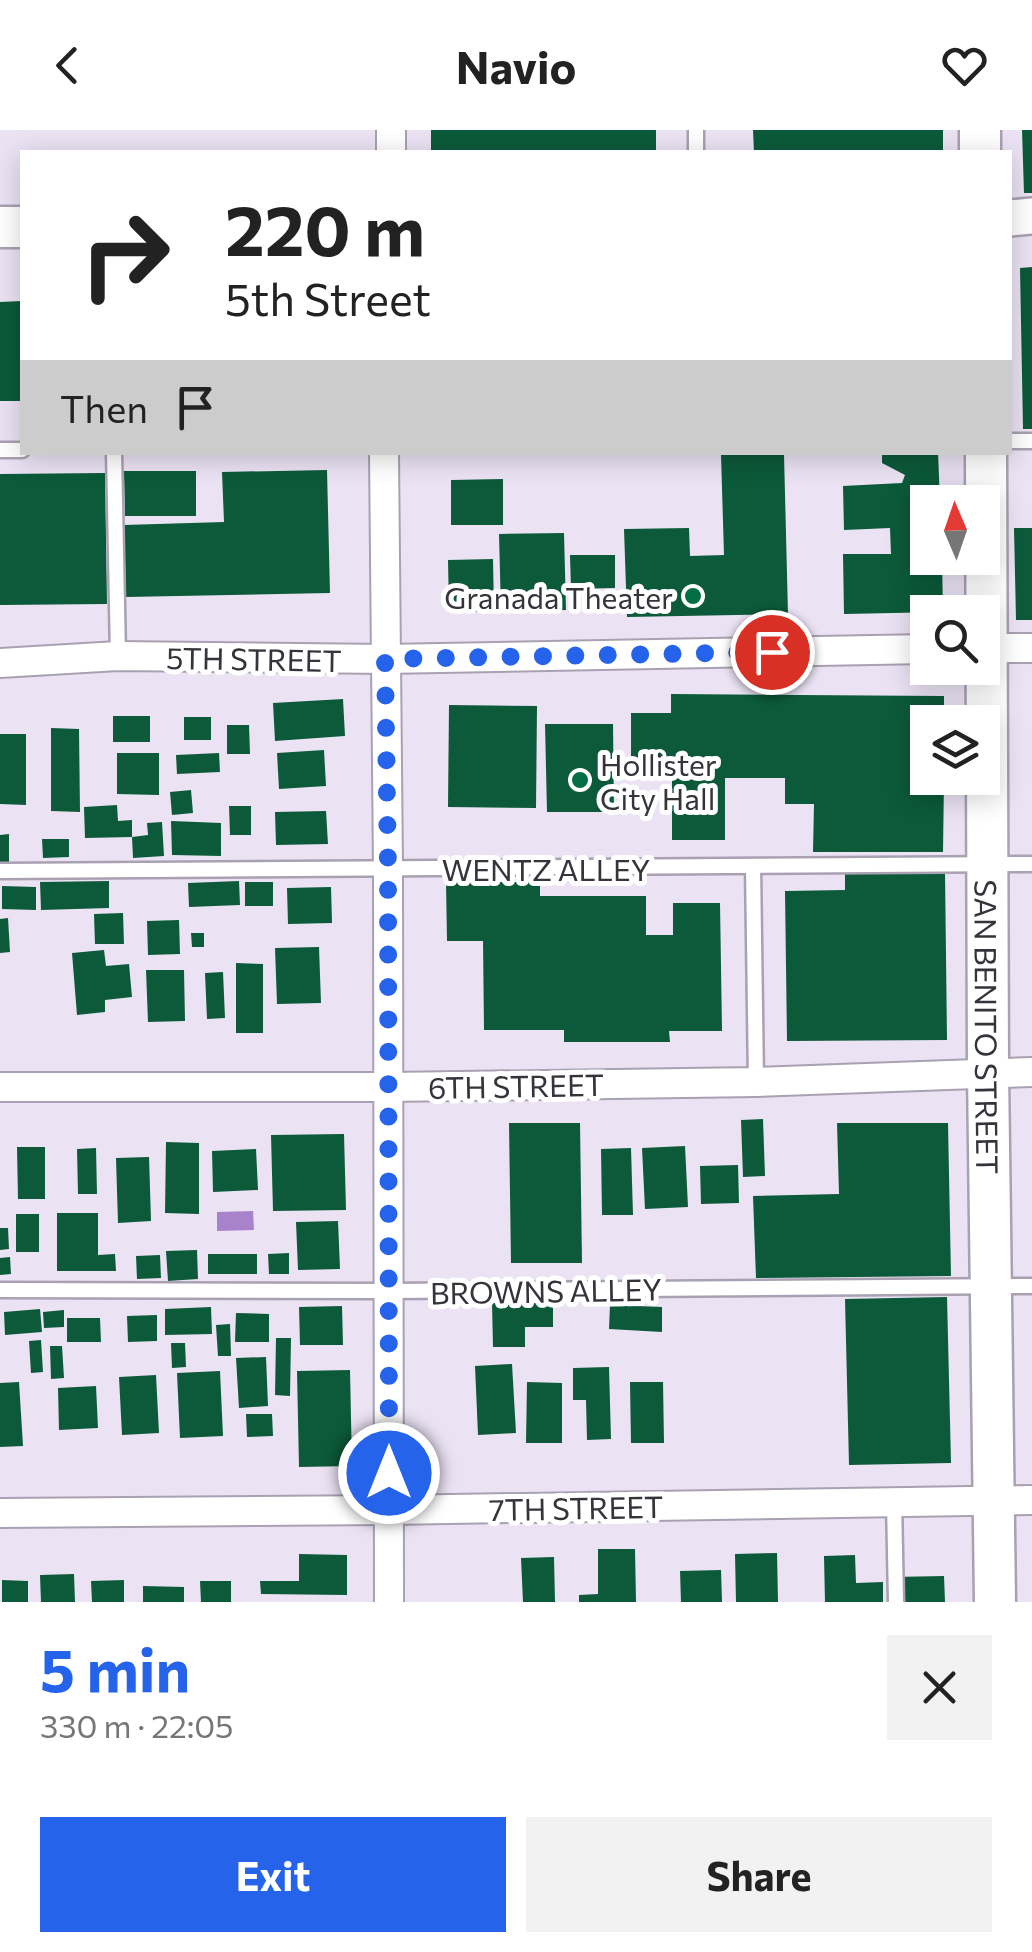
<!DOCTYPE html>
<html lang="en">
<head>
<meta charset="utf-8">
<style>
	:root { --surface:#fff; --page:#f2f2f2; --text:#222; --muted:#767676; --accent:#2563eb }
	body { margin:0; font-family:Commissioner,sans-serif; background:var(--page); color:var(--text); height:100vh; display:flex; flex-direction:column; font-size:38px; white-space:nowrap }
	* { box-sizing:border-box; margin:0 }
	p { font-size:32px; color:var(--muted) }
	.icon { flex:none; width:55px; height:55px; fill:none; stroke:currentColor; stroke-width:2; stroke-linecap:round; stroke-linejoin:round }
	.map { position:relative; height:1472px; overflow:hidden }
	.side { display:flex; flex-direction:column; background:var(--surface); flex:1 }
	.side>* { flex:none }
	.guide { position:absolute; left:20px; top:20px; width:992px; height:305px; border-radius:0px; box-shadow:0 5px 25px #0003; background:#fff; color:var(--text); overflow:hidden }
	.needle { width:65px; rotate:358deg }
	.fabs { position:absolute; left:910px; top:355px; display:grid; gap:20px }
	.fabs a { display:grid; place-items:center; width:90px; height:90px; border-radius:0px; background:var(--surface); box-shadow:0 5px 25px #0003; font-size:50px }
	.pin { position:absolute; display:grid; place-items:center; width:85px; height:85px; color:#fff; margin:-42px; border:5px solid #fff; border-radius:50%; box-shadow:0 2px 10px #0007 }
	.me { position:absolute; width:110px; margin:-55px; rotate:0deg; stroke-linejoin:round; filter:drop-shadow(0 0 8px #0008) }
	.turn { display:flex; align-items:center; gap:35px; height:210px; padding:0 40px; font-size:45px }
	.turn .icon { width:130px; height:130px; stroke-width:2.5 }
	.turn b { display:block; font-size:70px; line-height:85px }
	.then { display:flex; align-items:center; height:95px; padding:0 40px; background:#0003; gap:20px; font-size:38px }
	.round { display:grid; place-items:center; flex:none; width:105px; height:105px; border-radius:0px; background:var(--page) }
	.head { display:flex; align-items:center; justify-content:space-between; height:170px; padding:0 40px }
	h1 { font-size:60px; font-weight:700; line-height:75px; color:var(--accent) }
	.primary-button { display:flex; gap:20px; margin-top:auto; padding:20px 40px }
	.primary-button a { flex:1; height:115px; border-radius:0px; background:var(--accent); color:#fff; font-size:40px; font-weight:700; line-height:115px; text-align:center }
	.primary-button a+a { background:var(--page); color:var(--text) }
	header { display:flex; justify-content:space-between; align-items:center; height:130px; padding:0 40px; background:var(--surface); font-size:45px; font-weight:700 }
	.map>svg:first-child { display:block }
</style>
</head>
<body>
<header><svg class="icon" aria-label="back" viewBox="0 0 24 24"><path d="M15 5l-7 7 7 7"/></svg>Navio<svg class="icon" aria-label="heart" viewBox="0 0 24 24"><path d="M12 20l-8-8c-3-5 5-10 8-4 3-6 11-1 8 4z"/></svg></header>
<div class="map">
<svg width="1032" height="1472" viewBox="0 0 1032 1472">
	<rect width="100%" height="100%" fill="#ebe3f4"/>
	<polygon fill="#a882ca" points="253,1081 254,1100 217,1101 217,1082"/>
	<g fill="#0c5a39">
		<rect x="431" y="0" width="225" height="22"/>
		<polygon points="753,0 943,0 943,22 754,22"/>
		<polygon points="1022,0 1032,0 1032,63 1024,63"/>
		<polygon points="1032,137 1032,299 1023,299 1020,138"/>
		<polygon points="22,171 22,271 0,271 0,172"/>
		<polygon points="882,322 938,322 940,372 928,372 928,428 942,428 943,482 844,484 843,424 891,424 890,398 844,400 843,356 902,353 905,345 882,333"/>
		<polygon points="784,324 788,484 627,487 624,399 689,398 690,426 724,425 721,325"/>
		<polygon points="327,340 330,463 126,467 124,395 224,392 222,342"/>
		<polygon points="124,341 196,341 196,386 125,386"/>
		<polygon points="105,343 107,474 0,475 0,344"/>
		<polygon points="503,349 503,395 451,395 451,350"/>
		<polygon points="1014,398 1032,398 1032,490 1016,490"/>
		<polygon points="564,403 566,480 501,481 499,404"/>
		<polygon points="570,425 615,425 615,458 571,459"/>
		<polygon points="493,429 494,481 449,482 448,430"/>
		<polygon points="671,564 944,566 944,592 928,592 928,648 944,648 943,722 813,722 814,674 785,674 785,648 725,648 725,710 672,710 672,640 631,640 631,583 671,583"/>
		<polygon points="343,569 345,606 275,611 273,573"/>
		<polygon points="449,575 537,576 536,678 448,677"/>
		<rect x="113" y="586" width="37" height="26"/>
		<rect x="184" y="587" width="27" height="23"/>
		<polygon points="545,594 613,594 614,682 547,682"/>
		<polygon points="227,595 249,595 250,624 227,624"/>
		<polygon points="51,598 79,599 80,682 51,681"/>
		<polygon points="0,604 26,604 26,675 0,674"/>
		<polygon points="324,620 326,656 279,659 277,623"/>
		<polygon points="117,623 159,623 159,665 117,664"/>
		<polygon points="219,623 220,642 177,644 176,625"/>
		<polygon points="191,660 193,683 172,685 170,662"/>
		<polygon points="117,675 118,691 132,690 132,707 148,705 147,693 162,692 164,726 133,728 132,707 85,708 84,677"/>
		<polygon points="229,676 251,676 251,705 230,705"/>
		<polygon points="326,681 328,714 276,715 275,682"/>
		<polygon points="171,691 221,693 221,726 172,725"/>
		<polygon points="9,704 9,733 0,733 0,705"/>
		<polygon points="42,709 69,709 69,727 43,728"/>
		<polygon points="945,742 947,910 787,911 785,761 845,760 845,743"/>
		<polygon points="109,751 109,778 41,780 40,752"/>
		<polygon points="239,751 240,775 189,777 188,753"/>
		<rect x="245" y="752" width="28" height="24"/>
		<polygon points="446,752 540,752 540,766 646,766 646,805 673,805 673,773 720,773 722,901 669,901 670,912 564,912 564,900 484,900 483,811 447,811"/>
		<polygon points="2,756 36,757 36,780 2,779"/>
		<polygon points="331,757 332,793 288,794 287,758"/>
		<polygon points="123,783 124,814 95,814 94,784"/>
		<polygon points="8,788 10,822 0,823 0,789"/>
		<polygon points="179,790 180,824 148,825 147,791"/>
		<polygon points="191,803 204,803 204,817 192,817"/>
		<polygon points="319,817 321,873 277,874 275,818"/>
		<polygon points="104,820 106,836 129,834 132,867 105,870 105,882 77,885 72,823"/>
		<polygon points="236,833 263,834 263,903 236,903"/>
		<polygon points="146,840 184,840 185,891 148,892"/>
		<polygon points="223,842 225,888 207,889 205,843"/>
		<polygon points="763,989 765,1046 743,1047 741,990"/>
		<polygon points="509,993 580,993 582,1133 511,1133"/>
		<polygon points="837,993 948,993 951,1146 756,1148 753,1066 839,1064"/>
		<polygon points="344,1004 346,1080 273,1081 271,1005"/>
		<polygon points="166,1012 199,1013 199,1084 165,1083"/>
		<polygon points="685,1016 688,1077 645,1079 642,1018"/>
		<polygon points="17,1017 45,1017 45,1069 18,1069"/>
		<polygon points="96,1018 97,1064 78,1064 77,1019"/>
		<polygon points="631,1018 633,1085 602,1085 601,1019"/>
		<polygon points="256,1019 258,1060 213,1062 212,1021"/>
		<polygon points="149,1027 151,1091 118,1093 116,1028"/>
		<polygon points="738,1035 739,1073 701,1074 700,1036"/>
		<polygon points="57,1083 98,1083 98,1125 115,1124 116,1141 57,1141"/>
		<rect x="16" y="1084" width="23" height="38"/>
		<polygon points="338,1091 340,1139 298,1140 296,1092"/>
		<polygon points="0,1098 8,1098 9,1119 0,1120"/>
		<polygon points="197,1120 198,1149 168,1151 166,1121"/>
		<polygon points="289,1123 289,1144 269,1144 268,1124"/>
		<rect x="208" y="1124" width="49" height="20"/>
		<polygon points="160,1125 161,1148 137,1149 136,1126"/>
		<polygon points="10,1127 11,1144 0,1145 0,1128"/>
		<polygon points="947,1167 951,1333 849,1335 845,1169"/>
		<polygon points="492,1173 553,1173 553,1197 525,1197 525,1217 493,1217"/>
		<polygon points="610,1175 662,1177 662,1202 609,1199"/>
		<polygon points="342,1176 343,1215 300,1215 299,1177"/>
		<polygon points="211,1177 212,1204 165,1205 165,1179"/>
		<polygon points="40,1179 42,1202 5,1205 4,1182"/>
		<polygon points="64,1180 64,1197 44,1198 43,1182"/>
		<polygon points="236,1183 269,1184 269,1212 235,1212"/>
		<polygon points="157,1185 157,1211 128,1212 127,1186"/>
		<polygon points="67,1188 100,1188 101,1212 67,1212"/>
		<polygon points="230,1194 231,1226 218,1226 216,1195"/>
		<polygon points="276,1208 291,1208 290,1266 275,1265"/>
		<polygon points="41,1210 43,1242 31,1243 29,1211"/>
		<polygon points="171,1213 185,1213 186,1237 172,1238"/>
		<polygon points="50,1216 62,1216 64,1248 51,1249"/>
		<polygon points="266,1227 268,1276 239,1278 236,1228"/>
		<polygon points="512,1234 516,1303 478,1305 475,1236"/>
		<polygon points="609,1237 611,1309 587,1310 586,1270 573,1270 573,1238"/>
		<polygon points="350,1240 352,1336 299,1337 297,1241"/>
		<polygon points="220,1241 223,1306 180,1308 177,1243"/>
		<polygon points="156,1245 159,1303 122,1305 119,1247"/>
		<polygon points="19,1252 23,1316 0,1317 0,1253"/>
		<polygon points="527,1252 562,1253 562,1313 526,1313"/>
		<polygon points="630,1252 663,1252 664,1313 631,1313"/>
		<polygon points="96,1256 98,1298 59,1300 58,1258"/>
		<polygon points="246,1284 272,1284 273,1306 247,1307"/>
		<polygon points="598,1419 635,1419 636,1472 579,1472 579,1465 598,1464"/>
		<polygon points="777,1423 778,1472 736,1472 735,1424"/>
		<polygon points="299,1424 347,1425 347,1465 261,1464 260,1451 299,1451"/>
		<polygon points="855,1425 856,1453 883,1452 883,1472 825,1472 824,1426"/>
		<polygon points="554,1427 555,1472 523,1472 521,1428"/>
		<polygon points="721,1440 722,1472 681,1472 680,1441"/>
		<polygon points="74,1444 75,1472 41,1472 40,1445"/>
		<polygon points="944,1446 945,1472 893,1472 892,1447"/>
		<polygon points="2,1450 28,1451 28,1472 2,1472"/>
		<polygon points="124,1450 124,1472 92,1472 91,1451"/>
		<polygon points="200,1451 231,1451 231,1472 201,1472"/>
		<polygon points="143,1456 184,1457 184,1472 143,1472"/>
	</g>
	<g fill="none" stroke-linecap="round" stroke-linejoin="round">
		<defs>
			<g id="service">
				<polyline points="696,0 696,22"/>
				<polyline points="1010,311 1032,311"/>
				<polyline points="0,320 22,320"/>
				<polyline points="114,322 118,526"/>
				<polyline points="753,736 756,952"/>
				<polyline points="0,741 1032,734"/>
				<polyline points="0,1160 389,1161 1032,1156"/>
				<polyline points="894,1371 896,1472"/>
			</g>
			<g id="minor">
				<polyline points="391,22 391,0"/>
				<polyline points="384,322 388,739 389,1472"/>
				<polyline points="982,518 1032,518"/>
				<polyline points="0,533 118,526 385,529 928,519"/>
				<polyline points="0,957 389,957 756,952 1032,942"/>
				<polyline points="0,1383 389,1380 1032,1370"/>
			</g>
			<polyline id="tertiary" points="1010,88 1032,86"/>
			<g id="secondary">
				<polyline points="980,22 980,0"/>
				<polyline points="0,97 22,97"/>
				<path id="s1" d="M986 322 988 942 995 1472"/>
			</g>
		</defs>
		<use href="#service" stroke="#a9a1b1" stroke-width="19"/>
		<use href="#minor" stroke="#a9a1b1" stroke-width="32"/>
		<use href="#tertiary" stroke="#a9a1b1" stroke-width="40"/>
		<use href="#secondary" stroke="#a9a1b1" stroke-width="45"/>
		<use href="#service" stroke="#fff" stroke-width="14"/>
		<use href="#minor" stroke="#fff" stroke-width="28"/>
		<use href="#tertiary" stroke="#fff" stroke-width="35"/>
		<use href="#secondary" stroke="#fff" stroke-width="40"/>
	</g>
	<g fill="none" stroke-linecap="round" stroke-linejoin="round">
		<polyline stroke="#2563eb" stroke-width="18" stroke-dasharray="0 32.4" points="389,1343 388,739 385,529 772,522"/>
	</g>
	<g fill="#046e45" stroke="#fff" stroke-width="4">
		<circle cx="693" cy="466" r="10"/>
		<circle cx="580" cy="650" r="10"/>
	</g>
	<g text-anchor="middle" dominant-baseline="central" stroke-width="10" stroke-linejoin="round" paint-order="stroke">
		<g font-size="30" fill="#36333a" stroke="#fff" text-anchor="end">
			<text x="673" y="466">Granada Theater</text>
			<text x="600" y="633" text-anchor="start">Hollister<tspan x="600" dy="34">City Hall</tspan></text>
		</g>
		<g font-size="30" fill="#36333a" stroke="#fff">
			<text transform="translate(254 528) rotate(1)">5TH STREET</text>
			<text x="546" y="738">WENTZ ALLEY</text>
			<text stroke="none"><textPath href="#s1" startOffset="575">SAN BENITO STREET</textPath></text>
			<text transform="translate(516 955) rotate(-1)">6TH STREET</text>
			<text transform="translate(546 1160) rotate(-1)">BROWNS ALLEY</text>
			<text transform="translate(576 1377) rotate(-1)">7TH STREET</text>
		</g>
	</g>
</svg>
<div class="fabs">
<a><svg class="needle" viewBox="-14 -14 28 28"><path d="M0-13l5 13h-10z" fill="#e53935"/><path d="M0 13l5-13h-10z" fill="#767676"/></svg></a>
<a><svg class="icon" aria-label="search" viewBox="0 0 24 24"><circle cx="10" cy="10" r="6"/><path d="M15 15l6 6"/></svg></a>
<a><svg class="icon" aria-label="layers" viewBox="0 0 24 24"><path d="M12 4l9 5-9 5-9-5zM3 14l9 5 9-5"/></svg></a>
</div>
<div class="pin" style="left:772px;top:522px;background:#d93025"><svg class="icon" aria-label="arrive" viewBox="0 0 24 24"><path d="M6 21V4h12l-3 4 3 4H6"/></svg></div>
<svg class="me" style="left:389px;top:1343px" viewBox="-20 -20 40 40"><circle r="17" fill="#2563eb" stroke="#fff" stroke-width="3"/><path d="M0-11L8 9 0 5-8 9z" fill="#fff"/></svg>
<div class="guide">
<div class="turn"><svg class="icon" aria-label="right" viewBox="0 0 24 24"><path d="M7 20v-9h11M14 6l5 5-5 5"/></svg><div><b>220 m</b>5th Street</div></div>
<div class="then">Then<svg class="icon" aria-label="arrive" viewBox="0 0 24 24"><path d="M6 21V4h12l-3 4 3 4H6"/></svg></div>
</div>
</div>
<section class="side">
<div class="head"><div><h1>5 min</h1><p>330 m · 22:05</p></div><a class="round"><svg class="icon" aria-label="close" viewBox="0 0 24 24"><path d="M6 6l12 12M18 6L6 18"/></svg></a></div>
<div class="primary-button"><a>Exit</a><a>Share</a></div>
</section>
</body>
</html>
